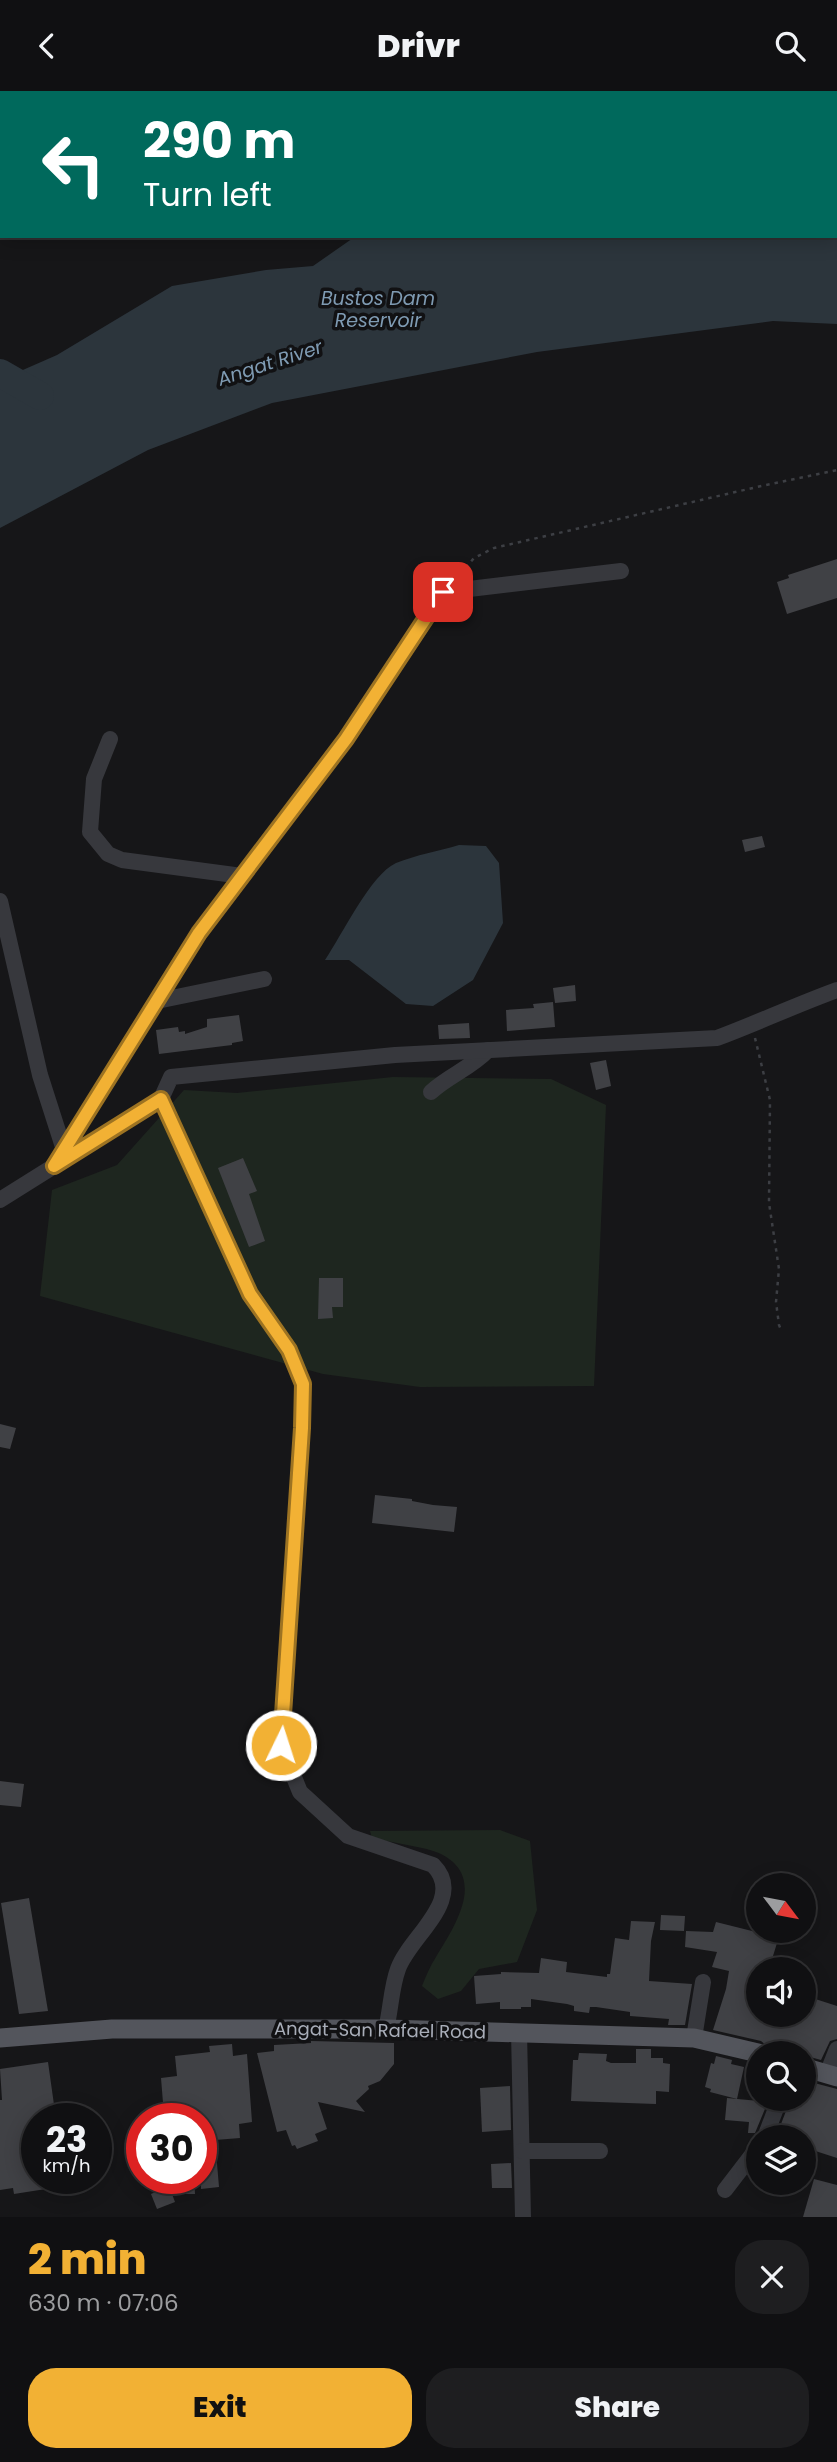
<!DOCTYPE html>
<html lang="en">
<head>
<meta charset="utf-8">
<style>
	:root { --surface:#101012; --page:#1e1e20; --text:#f1f3f6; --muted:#9c9d9f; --line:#303032; --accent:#f2b134 }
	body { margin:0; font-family:Poppins,sans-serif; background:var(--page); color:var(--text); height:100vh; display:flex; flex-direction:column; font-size:26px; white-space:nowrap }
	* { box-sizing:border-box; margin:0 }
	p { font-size:23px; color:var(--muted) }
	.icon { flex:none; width:38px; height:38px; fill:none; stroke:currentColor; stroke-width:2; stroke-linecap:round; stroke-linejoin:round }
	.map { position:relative; height:2126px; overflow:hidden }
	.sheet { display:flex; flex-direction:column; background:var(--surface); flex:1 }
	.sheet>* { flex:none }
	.hud { position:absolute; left:0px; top:0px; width:838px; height:147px; box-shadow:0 4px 18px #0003,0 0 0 2px var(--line); background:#00695c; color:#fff; overflow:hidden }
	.needle { width:46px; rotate:122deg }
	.controls { position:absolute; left:746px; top:1782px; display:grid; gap:14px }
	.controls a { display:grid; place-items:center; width:70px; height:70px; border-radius:50%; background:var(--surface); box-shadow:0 4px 18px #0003,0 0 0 2px var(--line); font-size:35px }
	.speed { position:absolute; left:21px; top:2012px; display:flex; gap:14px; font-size:35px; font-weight:700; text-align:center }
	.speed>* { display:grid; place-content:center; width:91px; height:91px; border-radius:50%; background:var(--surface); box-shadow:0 4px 18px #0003,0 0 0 2px var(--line); line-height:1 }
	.speed small { font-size:18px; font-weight:400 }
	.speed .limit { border:10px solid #d22; background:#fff; color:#111 }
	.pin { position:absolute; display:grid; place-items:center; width:60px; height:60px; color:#fff; margin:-30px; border-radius:14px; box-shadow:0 4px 10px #0006 }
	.me { position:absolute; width:77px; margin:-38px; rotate:4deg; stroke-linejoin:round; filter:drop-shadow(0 0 5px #0008) }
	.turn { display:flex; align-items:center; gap:24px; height:147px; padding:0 28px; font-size:32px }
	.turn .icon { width:91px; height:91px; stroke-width:2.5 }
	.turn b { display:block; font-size:49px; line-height:60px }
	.round { display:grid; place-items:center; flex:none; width:74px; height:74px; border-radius:28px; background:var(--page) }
	.summary { display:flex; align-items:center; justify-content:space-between; height:119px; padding:0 28px }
	h1 { font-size:42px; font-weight:800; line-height:52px; color:var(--accent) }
	.action { display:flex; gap:14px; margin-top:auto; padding:14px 28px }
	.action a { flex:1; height:80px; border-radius:28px; background:var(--accent); color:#111; font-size:28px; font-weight:800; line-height:80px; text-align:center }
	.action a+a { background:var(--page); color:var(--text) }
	header { display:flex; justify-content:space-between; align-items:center; height:91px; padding:0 28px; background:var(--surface); font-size:32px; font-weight:800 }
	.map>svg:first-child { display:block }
</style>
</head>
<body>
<header><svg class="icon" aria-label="back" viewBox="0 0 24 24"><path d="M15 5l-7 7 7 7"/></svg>Drivr<svg class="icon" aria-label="search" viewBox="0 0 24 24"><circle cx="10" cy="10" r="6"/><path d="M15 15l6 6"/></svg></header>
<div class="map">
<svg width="837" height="2126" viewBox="0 0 837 2126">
	<rect width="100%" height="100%" fill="#161618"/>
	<g fill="#1e261f">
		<polygon points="393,986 551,988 606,1014 594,1295 420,1296 323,1283 40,1205 52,1099 117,1074 184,999 237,1002"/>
		<path d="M500 1739 530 1750 537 1819 517 1871 479 1878 461 1900 438 1908 422 1895C426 1885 430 1875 436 1866 454 1836 488 1787 441 1763 427 1756 388 1751 372 1747L370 1740Z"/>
	</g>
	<g fill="#2c353c">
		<polygon points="837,87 837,233 773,230 537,261 272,312 148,359 0,437 0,289 57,264 172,195 266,179 313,175 356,145 836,145"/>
		<path d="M459 754 486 755 499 772 503 832 473 889 433 915 406 913 349 869H325C342 844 371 783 396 772 416 764 439 760 459 754Z"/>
	</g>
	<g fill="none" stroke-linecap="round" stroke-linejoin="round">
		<polyline stroke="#2c353c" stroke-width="28" points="0,282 40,305"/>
	</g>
	<g fill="#404145">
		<polygon points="837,468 837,507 787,523 777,491 789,487 788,484"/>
		<polygon points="762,745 765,756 745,761 742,749"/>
		<polygon points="575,894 576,910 555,912 553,897"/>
		<polygon points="553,911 555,936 507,940 506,919 534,917 533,913"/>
		<polygon points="239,924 243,950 232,952 232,954 159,963 156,939 178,936 179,941 185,940 185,943 207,936 207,928"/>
		<polygon points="469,932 470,947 439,948 438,934"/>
		<polygon points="606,969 611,995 596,999 590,972"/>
		<polygon points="243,1067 257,1100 249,1103 265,1150 249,1156 218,1077"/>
		<polygon points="319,1187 343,1187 343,1216 332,1216 333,1227 318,1228"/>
		<polygon points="0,1333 16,1337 10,1358 0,1356"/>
		<polygon points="375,1404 412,1408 412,1410 433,1414 457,1416 454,1441 372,1432"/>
		<polygon points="0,1690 24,1693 21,1716 0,1714"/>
		<polygon points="29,1807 48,1920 19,1923 1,1812"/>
		<polygon points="661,1824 685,1825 684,1840 660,1839"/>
		<polygon points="631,1830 655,1831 651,1850 649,1890 692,1893 685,1934 668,1934 669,1928 630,1925 630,1921 596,1916 590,1916 589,1922 574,1920 574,1915 567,1913 531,1908 531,1916 521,1916 521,1918 500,1918 500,1911 476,1913 474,1885 501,1883 501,1881 539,1882 541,1867 567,1871 566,1881 607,1886 607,1883 610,1883 615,1847 629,1849"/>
		<polygon points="716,1831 760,1842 761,1839 781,1839 773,1865 779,1867 777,1878 758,1878 758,1923 803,1923 803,1904 837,1915 837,1948 830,1950 821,1969 803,1964 803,1962 776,1962 777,1958 768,1956 761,1950 713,1939 726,1898 729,1880 712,1876 717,1861 685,1856 686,1840 713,1841"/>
		<polygon points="311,1950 394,1952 394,1973 380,1990 368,1995 369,1998 356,2010 365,2021 318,2011 327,2038 315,2043 318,2050 297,2058 295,2054 292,2055 286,2039 277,2041 257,1962 274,1960 274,1954 311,1952"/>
		<polygon points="232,1953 233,1965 247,1963 252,2031 239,2033 240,2047 215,2049 219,2096 201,2098 201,2028 173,2028 173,2023 164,2024 161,1987 177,1985 175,1965 210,1961 209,1955"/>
		<polygon points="636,1958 651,1958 651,1967 663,1967 663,1972 670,1973 669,2001 656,2000 656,2013 571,2010 573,1969 578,1969 579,1962 607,1963 606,1970 611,1972 636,1972"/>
		<polygon points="716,1965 732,1969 731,1973 744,1976 737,2008 710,2001 711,1998 705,1996 711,1972 714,1973"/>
		<polygon points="48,1971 56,2028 37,2028 37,2088 64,2088 65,2095 14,2103 13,2097 0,2099 0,2009 2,2009 0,1978"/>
		<polygon points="803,1989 837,1998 837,2067 803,2056 803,2046 790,2046 792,2036 781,2033 786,2020 789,2021 793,2007 803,2007"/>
		<polygon points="510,1995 511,2039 482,2041 480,1997"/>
		<polygon points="727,2007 759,2010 767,2013 755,2042 748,2042 749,2031 725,2029"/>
		<polygon points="511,2072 512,2097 492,2097 491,2073"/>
		<polygon points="172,2088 194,2088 195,2103 175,2103"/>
		<polygon points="814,2088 837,2094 837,2126 803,2126"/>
		<polygon points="169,2095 175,2111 157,2118 151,2103"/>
	</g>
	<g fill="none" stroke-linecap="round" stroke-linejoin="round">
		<g stroke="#3d3f44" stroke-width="2.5" stroke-dasharray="3.5 5" stroke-linecap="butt">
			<polyline points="460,483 474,467 494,457 757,396 837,379"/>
			<polyline points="755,947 770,1009 769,1112 779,1178 776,1211 779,1234 782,1241"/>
		</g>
		<g stroke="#37383d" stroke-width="16">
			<polyline points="110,648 94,688 90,741 108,763 122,769 242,785"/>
			<polyline points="0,810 40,984 64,1059"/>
			<polyline points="157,910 264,888"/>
			<path d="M431 1001C448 985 471 977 488 959"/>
			<polyline points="54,1075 199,842 346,648 444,501 621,480"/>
			<polyline points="0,1109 161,1008"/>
			<path d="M386 1938C391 1918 391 1897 398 1878 409 1846 467 1808 433 1774L348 1745 300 1701 281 1654 302 1337 303 1293 289 1259 250 1203 161 1008 171 986 395 964 717 947C757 932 796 914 837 899"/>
			<polyline points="519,1941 523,2126"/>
			<polyline points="694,1947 703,1891"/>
			<polyline points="827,1983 837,1958"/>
			<polyline points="765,2046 780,2007"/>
			<polyline points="522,2060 600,2060"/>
			<polyline points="725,2099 758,2056"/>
		</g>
		<g stroke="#53555c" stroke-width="19">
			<polyline points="0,1947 112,1938 386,1938 694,1947 758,1962"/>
			<polyline points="803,1976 837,1986"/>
		</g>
	</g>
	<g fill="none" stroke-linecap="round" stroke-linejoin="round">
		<defs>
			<polyline id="route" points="281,1654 302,1337 303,1293 289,1259 250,1203 161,1008 54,1075 199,842 346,648 443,501"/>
		</defs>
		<use href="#route" stroke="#9d7322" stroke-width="18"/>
		<use href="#route" stroke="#f2b134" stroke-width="12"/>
	</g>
	<g text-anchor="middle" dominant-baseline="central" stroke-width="7" stroke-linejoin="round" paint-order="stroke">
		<g font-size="18" fill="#a8adb8" stroke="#111113">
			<text transform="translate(380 1939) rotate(1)">Angat-San Rafael Road</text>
		</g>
		<g font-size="19" font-style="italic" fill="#7f9bb3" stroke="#111113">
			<text x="378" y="207">Bustos Dam<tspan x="378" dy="22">Reservoir</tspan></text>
			<text transform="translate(270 272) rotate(-18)">Angat River</text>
		</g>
	</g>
</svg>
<div class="controls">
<a><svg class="needle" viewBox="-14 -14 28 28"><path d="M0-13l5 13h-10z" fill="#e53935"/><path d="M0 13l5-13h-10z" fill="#9c9d9f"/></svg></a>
<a><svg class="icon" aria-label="sound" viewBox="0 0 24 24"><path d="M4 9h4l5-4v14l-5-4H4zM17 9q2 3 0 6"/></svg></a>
<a><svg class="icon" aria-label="search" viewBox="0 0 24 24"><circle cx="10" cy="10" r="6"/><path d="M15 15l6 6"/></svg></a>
<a><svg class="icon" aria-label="layers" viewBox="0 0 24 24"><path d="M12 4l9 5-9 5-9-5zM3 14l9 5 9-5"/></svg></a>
</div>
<div class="speed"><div>23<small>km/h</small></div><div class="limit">30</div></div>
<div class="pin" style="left:443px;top:501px;background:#d93025"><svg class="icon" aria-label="arrive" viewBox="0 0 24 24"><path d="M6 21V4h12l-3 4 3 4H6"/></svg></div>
<svg class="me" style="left:281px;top:1654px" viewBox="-20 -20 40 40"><circle r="17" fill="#f2b134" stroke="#fff" stroke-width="3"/><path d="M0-11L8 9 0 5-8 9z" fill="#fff"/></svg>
<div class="hud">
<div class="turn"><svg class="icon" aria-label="left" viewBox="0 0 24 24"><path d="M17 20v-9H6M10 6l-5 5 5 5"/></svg><div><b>290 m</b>Turn left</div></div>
</div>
</div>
<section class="sheet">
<div class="summary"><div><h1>2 min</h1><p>630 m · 07:06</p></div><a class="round"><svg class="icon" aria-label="close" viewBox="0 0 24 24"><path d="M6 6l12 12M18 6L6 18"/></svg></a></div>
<div class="action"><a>Exit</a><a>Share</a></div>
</section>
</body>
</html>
